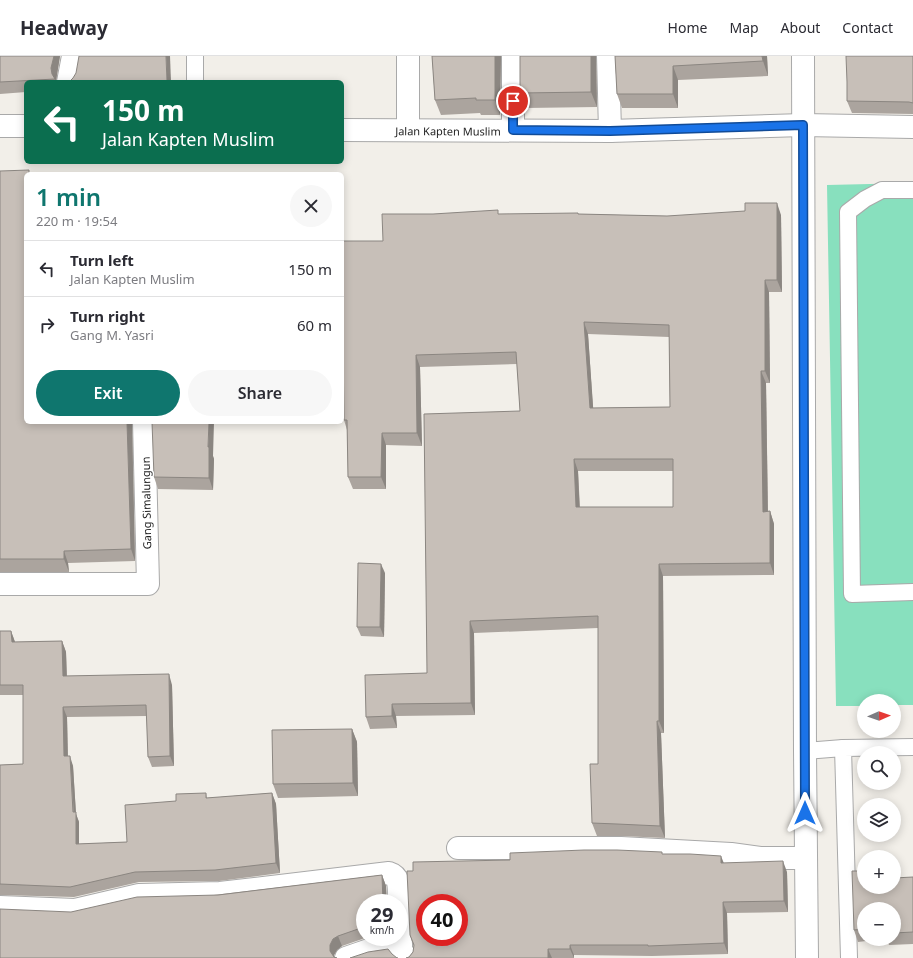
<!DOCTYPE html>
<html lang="en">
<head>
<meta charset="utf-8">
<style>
	:root { --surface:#fff; --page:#f7f7f7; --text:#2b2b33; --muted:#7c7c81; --line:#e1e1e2; --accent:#0f766e }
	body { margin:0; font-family:"Noto Sans",sans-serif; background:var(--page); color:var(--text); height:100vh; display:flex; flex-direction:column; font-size:15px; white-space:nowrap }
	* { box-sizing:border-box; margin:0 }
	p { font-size:13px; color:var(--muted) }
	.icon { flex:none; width:22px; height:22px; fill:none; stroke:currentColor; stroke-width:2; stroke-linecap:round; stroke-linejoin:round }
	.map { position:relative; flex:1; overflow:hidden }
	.drawer { position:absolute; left:24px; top:116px; width:320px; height:252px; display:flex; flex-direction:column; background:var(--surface); border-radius:6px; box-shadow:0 2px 10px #0003 }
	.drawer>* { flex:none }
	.banner { position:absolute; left:24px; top:24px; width:320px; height:84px; border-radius:6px; box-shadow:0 2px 10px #0003; background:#0b6e4f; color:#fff; overflow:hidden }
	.needle { width:26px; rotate:88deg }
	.buttons { position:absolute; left:857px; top:638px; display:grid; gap:8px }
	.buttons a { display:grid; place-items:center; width:44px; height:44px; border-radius:50%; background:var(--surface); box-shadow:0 2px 10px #0003; font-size:20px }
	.speed { position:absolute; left:356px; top:838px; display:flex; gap:8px; font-size:20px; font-weight:700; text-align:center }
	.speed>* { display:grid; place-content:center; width:52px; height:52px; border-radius:50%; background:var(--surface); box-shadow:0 2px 10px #0003; line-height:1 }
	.speed small { font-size:10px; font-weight:400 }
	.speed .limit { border:6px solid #d22; background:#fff; color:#111 }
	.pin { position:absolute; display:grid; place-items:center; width:34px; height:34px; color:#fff; margin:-17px; border:2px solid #fff; border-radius:50%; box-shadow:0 1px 4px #0007 }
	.me { position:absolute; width:44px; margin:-22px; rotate:0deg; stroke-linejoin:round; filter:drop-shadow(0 0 3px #0008) }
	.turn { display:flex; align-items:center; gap:14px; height:84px; padding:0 12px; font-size:18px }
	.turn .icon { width:52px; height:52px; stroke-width:2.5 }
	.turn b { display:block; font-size:28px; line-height:34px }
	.round { display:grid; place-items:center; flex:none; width:42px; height:42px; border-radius:21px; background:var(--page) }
	.overview { display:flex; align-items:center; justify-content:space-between; height:68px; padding:0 12px }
	h1 { font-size:24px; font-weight:600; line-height:30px; color:var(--accent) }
	.button { display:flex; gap:8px; margin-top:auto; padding:8px 12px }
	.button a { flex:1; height:46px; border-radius:24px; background:var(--accent); color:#fff; font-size:16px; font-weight:600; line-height:46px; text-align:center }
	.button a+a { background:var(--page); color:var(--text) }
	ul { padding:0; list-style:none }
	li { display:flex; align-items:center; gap:12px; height:56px; padding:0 12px; border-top:1px solid var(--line) }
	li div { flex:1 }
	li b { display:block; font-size:15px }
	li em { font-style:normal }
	header { display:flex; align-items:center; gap:24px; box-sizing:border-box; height:56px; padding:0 20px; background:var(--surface); border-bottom:1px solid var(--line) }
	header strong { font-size:19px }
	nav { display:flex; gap:22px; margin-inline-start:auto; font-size:14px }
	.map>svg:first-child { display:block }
</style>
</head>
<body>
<header>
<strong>Headway</strong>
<nav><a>Home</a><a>Map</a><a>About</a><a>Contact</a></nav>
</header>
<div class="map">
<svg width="913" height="902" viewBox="0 0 913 902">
	<rect width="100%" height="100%" fill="#f2efe9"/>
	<polygon fill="#88e0be" points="913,127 913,649 894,649 894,645 864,645 864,650 836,650 827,129"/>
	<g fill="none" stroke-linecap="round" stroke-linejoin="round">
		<defs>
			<g id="service">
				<polyline points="195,0 195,26"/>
				<polyline points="913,134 882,134 865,143 848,156 852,538 913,536"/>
				<polyline points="805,695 843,692"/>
				<polyline points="849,902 843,692 913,691"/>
			</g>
			<g id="minor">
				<polyline points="408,0 408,74"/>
				<polyline points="608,0 610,75"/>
				<polyline points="68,26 73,0"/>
				<polyline points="513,74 513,0"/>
				<polyline points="0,528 148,528 144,366"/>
				<polyline points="458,792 621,792 731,798 760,802 806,802"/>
				<polyline points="399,850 401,894 403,897 406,901"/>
				<path d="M0 851 75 854 139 839 220 837 389 817C402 821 398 835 399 847"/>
				<polyline points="346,902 369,894 401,889"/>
			</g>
			<g id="tertiary">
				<polyline points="803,0 805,695 807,902"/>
				<polyline points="0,70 26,70"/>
				<path id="s1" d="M342 74 610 75 803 69 913 71"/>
			</g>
		</defs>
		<use href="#service" stroke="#a9a9a9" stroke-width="18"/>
		<use href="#minor" stroke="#a9a9a9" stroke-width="24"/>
		<use href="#tertiary" stroke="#a9a9a9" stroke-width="24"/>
		<use href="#service" stroke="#fff" stroke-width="16"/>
		<use href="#minor" stroke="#fff" stroke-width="22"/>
		<use href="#tertiary" stroke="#fff" stroke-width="22"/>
	</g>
	<g fill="#aba49e" fill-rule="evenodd">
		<polygon points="0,0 60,0 56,24 56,26 26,26 26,36 0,38"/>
		<polygon points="432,0 501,0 500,59 481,59 480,57 441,59 435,44"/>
		<polygon points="596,0 597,51 526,52 520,37"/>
		<polygon points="615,0 767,0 768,20 678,24 678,52 622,52 617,38"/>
		<polygon points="913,0 913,58 852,57 847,45"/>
		<polygon points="0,115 26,118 132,366 135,505 68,507 69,516 0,516"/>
		<path d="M499 158H578L667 160 781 159 782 236H769L770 327H766L768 455H770L774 468V519L663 520 664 677H661L665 782 622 780H597L592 767 598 708V572L474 577 475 659 396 660 397 672 370 673 366 661 427 617 520 355 517 308 420 311 422 390 386 389V433H353L348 421 347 374 344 364 343 302H342V185H383ZM588 278 669 281 670 351 593 352ZM578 415H673V451H580Z"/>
		<polygon points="213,400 214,403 213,434 158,433 154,421"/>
		<polygon points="385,517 384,581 361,580 357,571"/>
		<polygon points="0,575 11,575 15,586 62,585 66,596 67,620 172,629 174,710 152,711 148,701 147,660 67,661 68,700 73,710 76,758 79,766 79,788 127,786 176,745 206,737 207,742 272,737 276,748 280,817 219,825 139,826 74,841 0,839 0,709 23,708 23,639 0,639"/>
		<polygon points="352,673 357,686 358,740 278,742 273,728"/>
		<polygon points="662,796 662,798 787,816 788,856 727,857 728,898 652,900 574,899 574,902 406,902 409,901 413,896 414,891 410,879 413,815 510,804"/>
		<polygon points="382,819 386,830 365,847 365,881 372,881 365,882 342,890 337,894 334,899 334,901 71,856"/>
		<polygon points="913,821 913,888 889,889 887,883 894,883 894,853 864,853 864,883 882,883 858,886 854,874 864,831"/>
	</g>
	<g fill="#8b8681">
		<polygon points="54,0 60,0 56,25 52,18 51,12"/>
		<polygon points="166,0 170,0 171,26 167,26"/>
		<polygon points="495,0 501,0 500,59 495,44"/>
		<polygon points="591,0 596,0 597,51 591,36"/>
		<polygon points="762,0 767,0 768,20 763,5"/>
		<polygon points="673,10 678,24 678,52 673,38"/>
		<polygon points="777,147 781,159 782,236 777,224"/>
		<polygon points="765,224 769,236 770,327 765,315"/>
		<polygon points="584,266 588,278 594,364 590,352"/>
		<polygon points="416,299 420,311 422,390 417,377"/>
		<polygon points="761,315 766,327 768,468 763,456"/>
		<polygon points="127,366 132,366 135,505 131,493"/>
		<polygon points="209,366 214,366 213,400 214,403 213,434 209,422 208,391"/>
		<polygon points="382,377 386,389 386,433 381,421"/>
		<polygon points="574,403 578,415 580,463 576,451"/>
		<polygon points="770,455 774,468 774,519 770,507"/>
		<polygon points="64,495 68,507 69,516 64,503"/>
		<polygon points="381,508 385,517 384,581 380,571"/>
		<polygon points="659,508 663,520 664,677 659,665"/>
		<polygon points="470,565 474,577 475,659 471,647"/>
		<polygon points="11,575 15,586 12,586"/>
		<polygon points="62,585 66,596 67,631 63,620"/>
		<polygon points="169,618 172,629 174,710 170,700"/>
		<polygon points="392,648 396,660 397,672 392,660"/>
		<polygon points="63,651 67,661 68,710 64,700"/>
		<polygon points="657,665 661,677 665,782 660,770"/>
		<polygon points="352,673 357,686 358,740 353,727"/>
		<polygon points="70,700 73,710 76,758 79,766 79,799 76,788"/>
		<polygon points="272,737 276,748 280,817 276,807"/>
		<polygon points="721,800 725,810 721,807"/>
		<polygon points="783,805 787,816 788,856 784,845"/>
		<polygon points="382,819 386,830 387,847 383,847"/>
		<polygon points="723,846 727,857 728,898 724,887"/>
		<polygon points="338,880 342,890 337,894 334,899 334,902 330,895 330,889 333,883"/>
		<polygon points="570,889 574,899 574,902 570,893"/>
		<polygon points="548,893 552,902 548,902"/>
	</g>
	<g fill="#c7bfb8" stroke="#8b8681" fill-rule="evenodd">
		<polygon points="0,0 54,0 51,12 52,18 55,23 0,26"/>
		<polygon points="79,0 166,0 167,26 69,26 73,22 76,17"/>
		<polygon points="432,0 495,0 495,44 476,44 476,42 435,44"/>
		<polygon points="520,0 591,0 591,36 520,37"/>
		<polygon points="615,0 762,0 763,5 673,10 673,38 617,38"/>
		<polygon points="846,0 913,0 913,47 909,46 847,45 847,26"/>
		<polygon points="29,114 29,118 26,118 26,366 127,366 131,493 64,495 64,503 0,503 0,115"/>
		<polygon points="75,117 75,118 55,118"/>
		<path d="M745 147H777V224H765V315H761L763 456 770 455V507L659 508V665H657L660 770 617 768 592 767 590 708H598V560L470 565 471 647 392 648V660L366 661 365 619 427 617 424 358 520 355 516 296 416 299 417 377H382L381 421H348L347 364H344L343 290H342V185H383L382 158H433L498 154V158L578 157V158L667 160 745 155ZM584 266 669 269 670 351 590 352ZM574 403H673V451H576Z"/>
		<polygon points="152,366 209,366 208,391 209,391 209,422 154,421"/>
		<polygon points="358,507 381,508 380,571 357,571"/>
		<polygon points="0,575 11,575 12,586 62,585 63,620 169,618 170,700 148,701 146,649 63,651 64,700 70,700 73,756 76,756 76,788 127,786 125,749 176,745 176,738 206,737 206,742 272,737 276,807 215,814 135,816 70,831 0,828 0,709 23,708 23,629 0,629"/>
		<polygon points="352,673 353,727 273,728 272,674"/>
		<path d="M584 794H617L662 796V798H690L721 800V807L783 805 784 845 723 846 724 887 648 890V889H570V893H548V902H406L409 901 413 896 414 889 410 879 407 815H413V806L510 804V797ZM425 847H459V881H425Z"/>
		<polygon points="852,815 864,815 864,831 894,831 894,822 913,821 913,876 894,877 894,853 864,853 864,873 854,874"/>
		<polygon points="382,819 383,847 365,847 365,871 361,872 338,880 333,883 330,889 330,895 334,901 337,902 0,902 0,853 71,856 137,841 218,839"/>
		<polygon points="388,893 392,898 397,902 398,902 350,902 368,896"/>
	</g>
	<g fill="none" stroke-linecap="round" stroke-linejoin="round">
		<defs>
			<polyline id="route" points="513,45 513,74 610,75 803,69 805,757"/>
		</defs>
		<use href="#route" stroke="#114b97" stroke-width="10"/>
		<use href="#route" stroke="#1a73e8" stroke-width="7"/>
	</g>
	<g text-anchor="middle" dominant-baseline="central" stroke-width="3" stroke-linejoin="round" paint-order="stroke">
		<g font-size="11" fill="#222" stroke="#fff">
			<text stroke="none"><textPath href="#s1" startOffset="106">Jalan Kapten Muslim</textPath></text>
			<text transform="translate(146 447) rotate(-91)">Gang Simalungun</text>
		</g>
	</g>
</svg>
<div class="buttons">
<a><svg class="needle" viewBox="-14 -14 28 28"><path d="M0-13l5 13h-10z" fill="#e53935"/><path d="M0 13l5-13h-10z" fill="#7c7c81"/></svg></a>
<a><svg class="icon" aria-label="search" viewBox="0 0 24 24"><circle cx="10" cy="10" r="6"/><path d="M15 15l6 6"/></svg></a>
<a><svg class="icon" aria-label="layers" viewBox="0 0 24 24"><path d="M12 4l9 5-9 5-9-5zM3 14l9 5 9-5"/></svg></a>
<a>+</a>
<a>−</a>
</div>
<div class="speed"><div>29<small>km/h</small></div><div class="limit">40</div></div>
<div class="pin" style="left:513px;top:45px;background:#d93025"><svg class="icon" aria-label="arrive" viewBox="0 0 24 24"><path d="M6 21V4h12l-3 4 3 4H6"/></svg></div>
<svg class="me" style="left:805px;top:757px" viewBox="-20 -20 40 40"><path d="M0-17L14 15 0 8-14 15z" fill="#1a73e8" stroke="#fff" stroke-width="4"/></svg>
<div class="banner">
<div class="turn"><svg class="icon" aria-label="left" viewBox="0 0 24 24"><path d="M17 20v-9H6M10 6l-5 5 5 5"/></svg><div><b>150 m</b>Jalan Kapten Muslim</div></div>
</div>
<section class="drawer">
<div class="overview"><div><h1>1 min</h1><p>220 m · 19:54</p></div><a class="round"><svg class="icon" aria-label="close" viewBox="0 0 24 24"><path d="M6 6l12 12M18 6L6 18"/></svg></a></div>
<ul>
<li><svg class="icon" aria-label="left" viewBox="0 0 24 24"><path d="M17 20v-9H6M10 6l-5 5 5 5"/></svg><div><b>Turn left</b><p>Jalan Kapten Muslim</p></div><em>150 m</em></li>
<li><svg class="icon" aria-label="right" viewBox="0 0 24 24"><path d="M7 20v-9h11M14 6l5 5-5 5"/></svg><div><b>Turn right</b><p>Gang M. Yasri</p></div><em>60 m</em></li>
</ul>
<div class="button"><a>Exit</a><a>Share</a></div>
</section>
</div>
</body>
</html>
